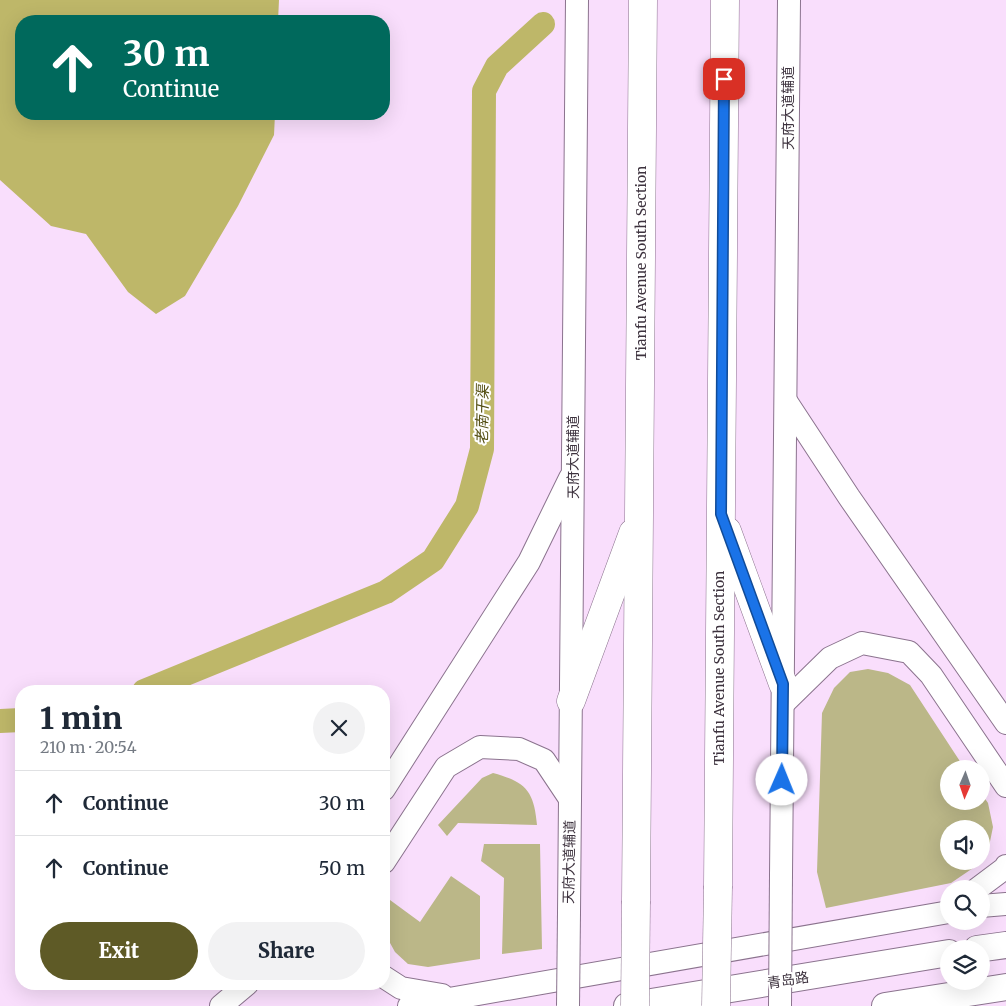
<!DOCTYPE html>
<html lang="en">
<head>
<meta charset="utf-8">
<style>
	:root { --surface:#fff; --page:#f2f2f3; --text:#1f2937; --muted:#747a83; --line:#e0e1e3; --accent:#5e5a26 }
	body { margin:0; font-family:Merriweather,"Noto Sans SC",serif; background:var(--page); color:var(--text); height:100vh; display:flex; flex-direction:column; font-size:19px; white-space:nowrap }
	* { box-sizing:border-box; margin:0 }
	p { font-size:16px; color:var(--muted) }
	.icon { flex:none; width:28px; height:28px; fill:none; stroke:currentColor; stroke-width:2; stroke-linecap:round; stroke-linejoin:round }
	.map { position:relative; flex:1; overflow:hidden }
	.details { position:absolute; left:15px; top:685px; width:375px; height:305px; display:flex; flex-direction:column; background:var(--surface); border-radius:20px; box-shadow:0 5px 20px #0002 }
	.details>* { flex:none }
	.hud { position:absolute; left:15px; top:15px; width:375px; height:105px; border-radius:20px; box-shadow:0 5px 20px #0002; background:#00695c; color:#fff; overflow:hidden }
	.needle { width:32px; rotate:182deg }
	.tools { position:absolute; left:940px; top:760px; display:grid; gap:10px }
	.tools a { display:grid; place-items:center; width:50px; height:50px; border-radius:50%; background:var(--surface); box-shadow:0 5px 20px #0002; font-size:25px }
	.pin { position:absolute; display:grid; place-items:center; width:42px; height:42px; color:#fff; margin:-21px; border-radius:10px; box-shadow:0 2px 8px #0006 }
	.me { position:absolute; width:55px; margin:-28px; rotate:1deg; stroke-linejoin:round; filter:drop-shadow(0 0 4px #0008) }
	.turn { display:flex; align-items:center; gap:18px; height:105px; padding:0 25px; font-size:22px }
	.turn .icon { width:65px; height:65px; stroke-width:2.5 }
	.turn b { display:block; font-size:35px; line-height:42px }
	.round { display:grid; place-items:center; flex:none; width:52px; height:52px; border-radius:26px; background:var(--page) }
	.overview { display:flex; align-items:center; justify-content:space-between; height:85px; padding:0 25px }
	h1 { font-size:30px; font-weight:800; line-height:38px }
	.button { display:flex; gap:10px; margin-top:auto; padding:10px 25px }
	.button a { flex:1; height:58px; border-radius:30px; background:var(--accent); color:#fff; font-size:20px; font-weight:800; line-height:58px; text-align:center }
	.button a+a { background:var(--page); color:var(--text) }
	ul { padding:0; list-style:none }
	li { display:flex; align-items:center; gap:15px; height:65px; padding:0 25px; border-top:1px solid var(--line) }
	li div { flex:1 }
	li b { display:block; font-size:19px }
	li em { font-style:normal }
	.map>svg:first-child { display:block }
</style>
</head>
<body>
<div class="map">
<svg width="1006" height="1006" viewBox="0 0 1006 1006">
	<rect width="100%" height="100%" fill="#f9defc"/>
	<g fill="#bbb788">
		<polygon points="868,669 888,673 910,685 965,769 949,769 949,801 981,801 981,793 988,803 993,827 987,856 981,861 981,829 949,829 949,861 981,861 976,866 951,883 826,908 817,872 822,713 834,688 850,672"/>
		<path d="M493 773C526 782 534 791 537 825L458 823 447 836 438 825 482 778Z"/>
		<polygon points="484,844 540,844 542,949 502,954 504,878 481,861"/>
		<polygon points="451,876 480,896 480,959 428,967 408,964 395,952 384,932 390,900 420,922"/>
	</g>
	<polygon fill="#beb769" points="0,0 279,0 278,21 21,21 21,114 275,114 274,135 238,206 185,296 156,314 128,292 86,234 51,226 0,180"/>
	<g fill="none" stroke-linecap="round" stroke-linejoin="round">
		<g stroke="#beb769" stroke-width="24">
			<polyline points="144,691 386,592 433,560 467,506 482,449 484,91 497,66 543,24"/>
			<polyline points="0,721 21,720"/>
		</g>
		<defs>
			<g id="tertiary">
				<polyline points="786,401 849,497 1006,723"/>
				<polyline points="783,704 830,658 862,643 909,652 931,675 1006,786"/>
				<polyline points="384,789 529,562 570,478"/>
				<polyline points="384,862 446,767 480,747 519,749 544,760 570,799"/>
				<polyline points="781,875 789,0"/>
				<polyline points="977,889 1005,868 1006,866"/>
				<polyline points="981,906 1006,904"/>
				<polyline points="569,913 577,0"/>
				<polyline points="384,977 401,988 442,995"/>
				<polyline points="221,1006 247,984"/>
				<polyline points="409,1006 949,912"/>
			</g>
			<g id="secondary">
				<polyline points="977,949 1006,945"/>
				<polyline points="627,1006 949,953"/>
				<polyline points="885,1006 1006,987"/>
			</g>
			<g id="trunk">
				<polyline points="727,531 783,684"/>
				<polyline points="571,701 633,533"/>
				<polyline points="718,886 725,0"/>
				<polyline points="636,901 643,0"/>
			</g>
		</defs>
		<use href="#tertiary" stroke="#8b738e" stroke-width="24"/>
		<use href="#secondary" stroke="#8b738e" stroke-width="28"/>
		<use href="#trunk" stroke="#8b738e" stroke-width="29"/>
		<use href="#tertiary" stroke="#fff" stroke-width="22"/>
		<use href="#secondary" stroke="#fff" stroke-width="26"/>
		<use href="#trunk" stroke="#fff" stroke-width="28"/>
		<defs>
			<g id="tertiary-bridge">
				<polyline points="568,1006 569,913"/>
				<polyline points="780,1006 781,875"/>
			</g>
			<g id="trunk-bridge">
				<polyline points="635,1006 636,901"/>
				<polyline points="716,1006 718,886"/>
			</g>
		</defs>
		<use href="#tertiary-bridge" stroke="#8b738e" stroke-width="24" stroke-linecap="butt"/>
		<use href="#trunk-bridge" stroke="#8b738e" stroke-width="29" stroke-linecap="butt"/>
		<use href="#tertiary-bridge" stroke="#fff" stroke-width="22"/>
		<use href="#trunk-bridge" stroke="#fff" stroke-width="28"/>
	</g>
	<g fill="none" stroke-linecap="round" stroke-linejoin="round">
		<defs>
			<polyline id="route" points="724,79 721,514 783,684 782,780"/>
		</defs>
		<use href="#route" stroke="#114b97" stroke-width="12"/>
		<use href="#route" stroke="#1a73e8" stroke-width="9"/>
	</g>
	<g text-anchor="middle" dominant-baseline="central" stroke-width="4" stroke-linejoin="round" paint-order="stroke">
		<g font-size="14" fill="#3d323e" stroke="#fff">
			<text transform="translate(788 108) rotate(-90)">天府大道辅道</text>
			<text transform="translate(641 263) rotate(-90)">Tianfu Avenue South Section</text>
			<text transform="translate(573 457) rotate(-90)">天府大道辅道</text>
			<text transform="translate(719 668) rotate(-90)">Tianfu Avenue South Section</text>
			<text transform="translate(569 862) rotate(-89)">天府大道辅道</text>
			<text transform="translate(788 980) rotate(-9)">青岛路</text>
		</g>
		<g font-size="15" font-style="italic" fill="#555015" stroke="#fff">
			<text transform="translate(482 415) rotate(-89)">老南干渠</text>
		</g>
	</g>
</svg>
<div class="tools">
<a><svg class="needle" viewBox="-14 -14 28 28"><path d="M0-13l5 13h-10z" fill="#e53935"/><path d="M0 13l5-13h-10z" fill="#747a83"/></svg></a>
<a><svg class="icon" aria-label="sound" viewBox="0 0 24 24"><path d="M4 9h4l5-4v14l-5-4H4zM17 9q2 3 0 6"/></svg></a>
<a><svg class="icon" aria-label="search" viewBox="0 0 24 24"><circle cx="10" cy="10" r="6"/><path d="M15 15l6 6"/></svg></a>
<a><svg class="icon" aria-label="layers" viewBox="0 0 24 24"><path d="M12 4l9 5-9 5-9-5zM3 14l9 5 9-5"/></svg></a>
</div>
<div class="pin" style="left:724px;top:79px;background:#d93025"><svg class="icon" aria-label="arrive" viewBox="0 0 24 24"><path d="M6 21V4h12l-3 4 3 4H6"/></svg></div>
<svg class="me" style="left:782px;top:780px" viewBox="-20 -20 40 40"><circle r="19" fill="#fff"/><path d="M0-13L10 11 0 6-10 11z" fill="#1a73e8"/></svg>
<div class="hud">
<div class="turn"><svg class="icon" aria-label="ahead" viewBox="0 0 24 24"><path d="M12 20V5M6 11l6-6 6 6"/></svg><div><b>30 m</b>Continue</div></div>
</div>
<section class="details">
<div class="overview"><div><h1>1 min</h1><p>210 m · 20:54</p></div><a class="round"><svg class="icon" aria-label="close" viewBox="0 0 24 24"><path d="M6 6l12 12M18 6L6 18"/></svg></a></div>
<ul>
<li><svg class="icon" aria-label="ahead" viewBox="0 0 24 24"><path d="M12 20V5M6 11l6-6 6 6"/></svg><div><b>Continue</b></div><em>30 m</em></li>
<li><svg class="icon" aria-label="ahead" viewBox="0 0 24 24"><path d="M12 20V5M6 11l6-6 6 6"/></svg><div><b>Continue</b></div><em>50 m</em></li>
</ul>
<div class="button"><a>Exit</a><a>Share</a></div>
</section>
</div>
</body>
</html>
